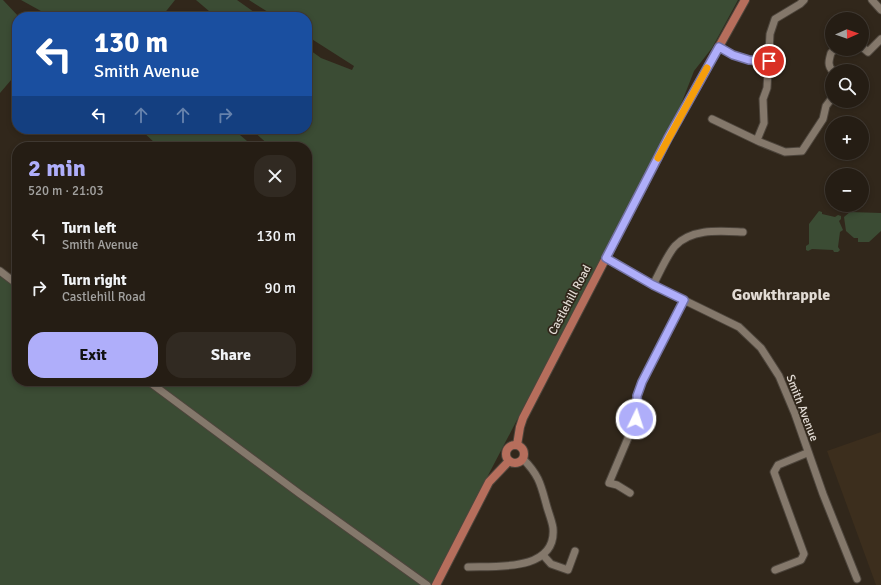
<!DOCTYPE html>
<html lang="en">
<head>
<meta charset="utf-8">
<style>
	:root { --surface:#251d14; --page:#312a22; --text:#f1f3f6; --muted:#a3a2a0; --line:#423b34; --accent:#afaefa }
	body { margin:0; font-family:Signika,sans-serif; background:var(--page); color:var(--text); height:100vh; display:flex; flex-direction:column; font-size:15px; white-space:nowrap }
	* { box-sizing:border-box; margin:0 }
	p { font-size:13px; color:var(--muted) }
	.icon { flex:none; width:22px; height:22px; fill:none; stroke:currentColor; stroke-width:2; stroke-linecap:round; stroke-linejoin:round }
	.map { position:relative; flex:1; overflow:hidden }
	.side { position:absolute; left:12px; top:142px; width:300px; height:244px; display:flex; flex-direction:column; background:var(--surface); border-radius:16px; box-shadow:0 2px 6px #0003,0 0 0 1px var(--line) }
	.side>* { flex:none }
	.top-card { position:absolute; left:12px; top:12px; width:300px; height:122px; border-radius:16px; box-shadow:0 2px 6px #0003,0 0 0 1px var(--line); background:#1a4fa0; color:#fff; overflow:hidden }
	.needle { width:26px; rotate:88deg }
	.tools { position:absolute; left:825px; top:12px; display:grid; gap:8px }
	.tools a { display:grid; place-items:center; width:44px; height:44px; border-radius:50%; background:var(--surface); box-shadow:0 2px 6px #0003,0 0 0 1px var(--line); font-size:20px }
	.pin { position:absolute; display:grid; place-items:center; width:34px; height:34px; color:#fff; margin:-17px; border:2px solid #fff; border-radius:50%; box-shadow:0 1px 4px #0007 }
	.me { position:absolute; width:44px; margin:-22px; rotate:4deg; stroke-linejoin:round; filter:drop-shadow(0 0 3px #0008) }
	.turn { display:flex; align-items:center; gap:14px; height:84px; padding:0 16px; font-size:18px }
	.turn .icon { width:52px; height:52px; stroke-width:2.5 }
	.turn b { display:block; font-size:28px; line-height:34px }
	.lanes { display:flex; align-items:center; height:38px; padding:0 16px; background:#0003; justify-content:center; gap:20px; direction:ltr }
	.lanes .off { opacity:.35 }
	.round { display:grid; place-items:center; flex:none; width:42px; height:42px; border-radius:16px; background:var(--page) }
	.head { display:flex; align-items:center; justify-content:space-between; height:68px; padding:0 16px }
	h1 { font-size:24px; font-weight:800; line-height:30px; color:var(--accent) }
	.button { display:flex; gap:8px; margin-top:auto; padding:8px 16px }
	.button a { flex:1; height:46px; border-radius:16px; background:var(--accent); color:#111; font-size:16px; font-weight:800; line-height:46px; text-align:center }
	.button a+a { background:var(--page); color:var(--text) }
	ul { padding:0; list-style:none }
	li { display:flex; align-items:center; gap:12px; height:52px; padding:0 16px }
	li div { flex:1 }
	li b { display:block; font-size:15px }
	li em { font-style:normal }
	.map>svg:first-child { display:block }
</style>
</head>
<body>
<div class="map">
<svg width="881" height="585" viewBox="0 0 881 585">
	<rect width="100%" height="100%" fill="#31271b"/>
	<polygon fill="#3c2e1d" points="881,432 881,585 876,585 827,451"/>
	<g fill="#3b4c34">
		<polygon points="0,0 3,0 19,17 17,17 17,73 0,93"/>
		<polygon points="21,0 175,0 163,15 50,16"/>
		<polygon points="196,0 237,0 261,17 216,17"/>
		<polygon points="249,0 738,0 712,48 694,71 680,107 431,585 0,585 0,271 17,284 17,381 307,381 307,147 271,147 251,129 307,129 307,48 321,58 352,70 354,66 307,36 307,17 276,17"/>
		<polygon points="140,129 233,129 254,147 152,147 155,143"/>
		<polygon points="819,211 822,212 822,214 835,217 838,215 841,216 841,219 839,221 843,230 840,232 838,247 840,250 838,252 834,252 833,250 812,249 808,251 806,250 806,246 809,244 809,224"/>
		<polygon points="850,212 881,213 881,231 869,242 858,242 858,238 854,238 846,231 844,217"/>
	</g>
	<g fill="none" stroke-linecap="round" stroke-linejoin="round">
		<defs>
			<g id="minor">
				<polyline points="872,0 881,10"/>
				<polyline points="719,47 733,55 749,60 769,61"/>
				<polyline points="862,47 868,52 881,39"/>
				<path d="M833 71C827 66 829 60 831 53L835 49"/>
				<polyline points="712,119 760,142 785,152 802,151 823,119 826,106 832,98"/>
				<polyline points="757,140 764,123 763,99 767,88 770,34 775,19 800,4 804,0"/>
				<polyline points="606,258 653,285 739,327 761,348 779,376 795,414 823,494 857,579"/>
				<polyline points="0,271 17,284"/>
				<path d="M653 285C659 274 667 255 675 246 692 228 720 231 743 232"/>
				<polyline points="148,381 300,494 427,585"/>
				<polyline points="630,493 617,485 609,483 636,419 638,411 637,396 642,382 684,300"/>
				<polyline points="543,555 551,564 568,570 575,551"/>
				<path d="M468 567C495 566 557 572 553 528 552 521 549 514 547 507 541 486 540 476 523 459"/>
				<polyline points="775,570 801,560 804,554 774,472 778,465 807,453"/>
			</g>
			<g id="major">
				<circle cx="515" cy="454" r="9"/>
				<polyline points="517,445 520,427 523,418 668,138 745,0"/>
				<polyline points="436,585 489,482 509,461"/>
			</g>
		</defs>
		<use href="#minor" stroke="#4d453c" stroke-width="9"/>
		<use href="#major" stroke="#4d453c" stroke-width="10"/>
		<use href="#minor" stroke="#84786b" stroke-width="7"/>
		<use href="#major" stroke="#b66e5c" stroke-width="8"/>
	</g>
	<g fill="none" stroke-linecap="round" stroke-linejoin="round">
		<defs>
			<polyline id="route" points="636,419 638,411 637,396 642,382 684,300 653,285 606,258 668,138 719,47 733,55 749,60 769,61"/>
		</defs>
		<use href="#route" stroke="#7271a2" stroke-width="10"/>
		<use href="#route" stroke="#afaefa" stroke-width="7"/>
		<polyline stroke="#f59e0b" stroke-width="7" points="658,158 707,68"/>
	</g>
	<g text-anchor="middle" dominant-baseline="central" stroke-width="3.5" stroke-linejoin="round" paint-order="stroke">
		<g font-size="12" fill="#e2dbd4" stroke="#31271b">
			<text transform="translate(570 300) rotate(-62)">Castlehill Road</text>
			<text transform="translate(802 408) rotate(69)">Smith Avenue</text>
		</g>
		<g font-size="16" font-weight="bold" fill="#e2dbd4" stroke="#31271b">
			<text x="781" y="295">Gowkthrapple</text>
		</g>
	</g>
</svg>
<div class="tools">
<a><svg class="needle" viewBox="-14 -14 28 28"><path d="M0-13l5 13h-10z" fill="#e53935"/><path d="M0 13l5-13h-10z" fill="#a3a2a0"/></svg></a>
<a><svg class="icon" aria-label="search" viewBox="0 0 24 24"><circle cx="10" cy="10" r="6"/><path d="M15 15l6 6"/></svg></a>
<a>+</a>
<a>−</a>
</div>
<div class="pin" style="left:769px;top:61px;background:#d93025"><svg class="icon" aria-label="arrive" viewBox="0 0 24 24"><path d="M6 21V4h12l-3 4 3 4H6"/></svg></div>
<svg class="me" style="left:636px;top:419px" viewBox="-20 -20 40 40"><circle r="17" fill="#afaefa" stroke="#fff" stroke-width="3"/><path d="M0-11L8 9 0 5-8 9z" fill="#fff"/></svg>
<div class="top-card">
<div class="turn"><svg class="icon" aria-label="left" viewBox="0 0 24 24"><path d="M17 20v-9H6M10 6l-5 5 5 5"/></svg><div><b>130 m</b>Smith Avenue</div></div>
<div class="lanes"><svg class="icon" aria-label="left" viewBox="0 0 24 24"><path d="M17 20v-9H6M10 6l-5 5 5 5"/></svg><svg class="icon off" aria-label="ahead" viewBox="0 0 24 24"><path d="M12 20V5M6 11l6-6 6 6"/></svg><svg class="icon off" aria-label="ahead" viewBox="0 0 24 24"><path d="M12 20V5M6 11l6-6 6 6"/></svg><svg class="icon off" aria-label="right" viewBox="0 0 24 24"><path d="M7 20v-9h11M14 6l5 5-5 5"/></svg></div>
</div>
<section class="side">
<div class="head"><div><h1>2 min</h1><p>520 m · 21:03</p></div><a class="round"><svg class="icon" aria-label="close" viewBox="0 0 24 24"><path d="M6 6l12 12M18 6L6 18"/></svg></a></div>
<ul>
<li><svg class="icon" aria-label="left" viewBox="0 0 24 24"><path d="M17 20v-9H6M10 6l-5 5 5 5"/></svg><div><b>Turn left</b><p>Smith Avenue</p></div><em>130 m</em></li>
<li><svg class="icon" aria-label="right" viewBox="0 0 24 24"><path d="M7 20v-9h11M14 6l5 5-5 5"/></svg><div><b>Turn right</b><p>Castlehill Road</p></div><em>90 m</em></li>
</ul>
<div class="button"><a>Exit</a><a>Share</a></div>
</section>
</div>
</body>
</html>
